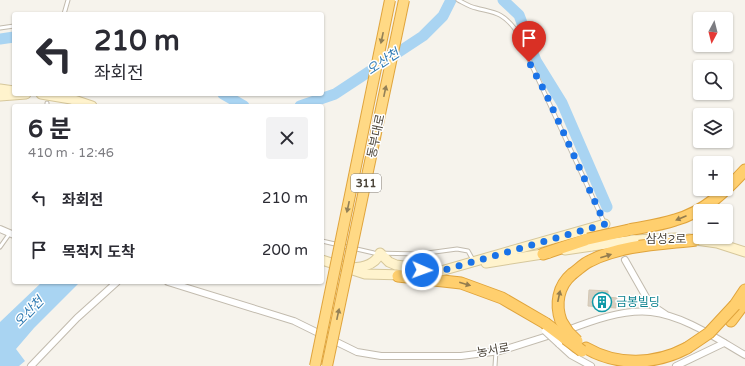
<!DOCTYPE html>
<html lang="ko">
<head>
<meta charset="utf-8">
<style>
	:root { --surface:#fff; --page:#f2f2f3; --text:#2b2b33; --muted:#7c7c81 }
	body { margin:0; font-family:"Varela Round","Noto Sans KR",sans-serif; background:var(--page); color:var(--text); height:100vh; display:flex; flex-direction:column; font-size:15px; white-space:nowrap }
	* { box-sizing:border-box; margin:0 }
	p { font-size:13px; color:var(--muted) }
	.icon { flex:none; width:22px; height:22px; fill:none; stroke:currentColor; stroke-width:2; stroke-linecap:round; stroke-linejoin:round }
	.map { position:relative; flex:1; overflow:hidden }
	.sheet { position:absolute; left:12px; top:104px; width:312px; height:180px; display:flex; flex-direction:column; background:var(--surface); border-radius:4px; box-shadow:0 1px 3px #0004 }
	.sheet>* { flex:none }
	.hud { position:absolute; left:12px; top:12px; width:312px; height:84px; border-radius:4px; box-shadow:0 1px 3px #0004; background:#fff; color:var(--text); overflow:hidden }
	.needle { width:26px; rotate:187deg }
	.fabs { position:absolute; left:693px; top:12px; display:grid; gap:8px }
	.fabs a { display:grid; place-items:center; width:40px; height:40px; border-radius:4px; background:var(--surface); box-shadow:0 1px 3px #0004; font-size:20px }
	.pin { position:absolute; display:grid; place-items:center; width:34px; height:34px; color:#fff; margin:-41px -17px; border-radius:50% 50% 50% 0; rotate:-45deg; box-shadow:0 0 4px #0007 }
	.pin .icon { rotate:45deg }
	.me { position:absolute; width:44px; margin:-22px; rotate:92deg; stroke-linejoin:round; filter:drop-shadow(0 0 3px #0008) }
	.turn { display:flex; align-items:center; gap:14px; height:84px; padding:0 16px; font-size:18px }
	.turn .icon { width:52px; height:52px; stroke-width:2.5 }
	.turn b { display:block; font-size:28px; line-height:34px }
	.round { display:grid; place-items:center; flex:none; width:42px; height:42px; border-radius:4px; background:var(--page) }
	.summary { display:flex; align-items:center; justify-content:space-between; height:68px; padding:0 16px }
	h1 { font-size:24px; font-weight:700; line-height:30px }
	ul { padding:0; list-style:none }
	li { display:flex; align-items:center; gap:12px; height:52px; padding:0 16px }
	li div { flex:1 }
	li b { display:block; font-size:15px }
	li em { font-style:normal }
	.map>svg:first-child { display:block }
</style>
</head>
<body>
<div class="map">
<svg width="745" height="366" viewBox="0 0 745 366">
	<rect width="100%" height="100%" fill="#f6f3ec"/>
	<polygon fill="#a9d4f2" points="42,282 80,282 34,328 16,349 25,361 19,366 0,366 0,322"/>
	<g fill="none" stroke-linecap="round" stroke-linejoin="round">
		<g stroke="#a9d4f2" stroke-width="11">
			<polyline points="503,0 519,15 536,61 562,103 607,207"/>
			<polyline points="0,39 14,37"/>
			<polyline points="223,94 244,106"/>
			<polyline points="300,106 335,94 423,36 443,16 451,0"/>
		</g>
	</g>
	<polygon fill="#d8cfc1" stroke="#d3c7b4" points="589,290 608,291 608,297 617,298 616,308 588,306"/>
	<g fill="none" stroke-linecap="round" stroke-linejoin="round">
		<defs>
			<g id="service">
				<path d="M458 0C464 3 470 7 476 8 495 13 502 12 515 29L604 222"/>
				<polyline points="64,14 68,0"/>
				<polyline points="0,28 14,26"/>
				<polyline points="47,106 47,103"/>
				<polyline points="322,241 374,253 420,254 457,249 468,251 473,260"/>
				<polyline points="0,247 10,233"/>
				<polyline points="495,366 496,351"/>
			</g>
			<g id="minor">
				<polyline points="0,229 14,235"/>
				<polyline points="625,260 650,304 665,314"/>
				<polyline points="168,282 294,321 357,352 381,356 461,356 500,351 554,334"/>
				<path d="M565 331C591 321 623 309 651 312 685 316 717 339 745 355"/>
				<polyline points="559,344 571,355 591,366"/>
				<polyline points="31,366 77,318 117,282"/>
				<polyline points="676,366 724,343"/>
			</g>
			<g id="secondary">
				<polyline points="0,89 14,91"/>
				<polyline points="41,94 71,99 92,106"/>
				<polyline points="0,96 26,94"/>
				<polyline points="689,239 717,243 745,252"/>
				<polyline points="634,240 676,238"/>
				<polyline points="565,250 592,246"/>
				<polyline points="322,260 365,274 404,275"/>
				<polyline points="486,263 549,253"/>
				<path d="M345 268C358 268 375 267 380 253L389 262 396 265 441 271 605 224"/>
			</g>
			<g id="motorway">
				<path d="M629 230C644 227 660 225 675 220 704 212 725 192 745 170"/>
				<polyline points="543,254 588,239"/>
				<polyline points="398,276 461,283 502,298 545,323"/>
				<polyline points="735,305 745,290"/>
				<path d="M561 321C555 304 558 286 572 274"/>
				<polyline points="731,321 745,302"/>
				<path d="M586 348C617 366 655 365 687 348"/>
			</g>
		</defs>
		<use href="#service" stroke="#c2bbae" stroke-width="5"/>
		<use href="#minor" stroke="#c2bbae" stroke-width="8"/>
		<use href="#secondary" stroke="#d6c79b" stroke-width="11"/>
		<use href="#motorway" stroke="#e0a43c" stroke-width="13"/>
		<use href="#service" stroke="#fff" stroke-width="3"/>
		<use href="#minor" stroke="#fff" stroke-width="6"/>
		<use href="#secondary" stroke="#fff3cd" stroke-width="9"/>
		<use href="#motorway" stroke="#ffcf6e" stroke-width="11"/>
		<defs>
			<polyline id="minor-bridge" points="545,331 559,344"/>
			<polyline id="secondary-bridge" points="592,246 634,240"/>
			<g id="trunk-bridge">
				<polyline points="315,366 390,0"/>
				<polyline points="327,366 404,0"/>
			</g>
			<g id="motorway-bridge">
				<polyline points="588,239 629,230"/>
				<path d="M572 274C578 270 583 264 590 261 621 245 662 244 696 240"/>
				<polyline points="561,321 568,332 577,341"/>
				<polyline points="545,323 582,351"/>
				<polyline points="687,348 709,333 735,305"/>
			</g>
		</defs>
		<use href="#minor-bridge" stroke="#c2bbae" stroke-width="8" stroke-linecap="butt"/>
		<use href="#secondary-bridge" stroke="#d6c79b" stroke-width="11" stroke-linecap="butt"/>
		<use href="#trunk-bridge" stroke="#e0a43c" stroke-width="12" stroke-linecap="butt"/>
		<use href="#motorway-bridge" stroke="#e0a43c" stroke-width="13" stroke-linecap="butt"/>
		<use href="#minor-bridge" stroke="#fff" stroke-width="6"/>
		<use href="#secondary-bridge" stroke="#fff3cd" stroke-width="9"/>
		<use href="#trunk-bridge" stroke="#ffd985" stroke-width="10"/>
		<use href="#motorway-bridge" stroke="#ffcf6e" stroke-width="11"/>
	</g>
	<defs><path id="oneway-solid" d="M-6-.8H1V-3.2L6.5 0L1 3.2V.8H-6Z"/></defs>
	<g fill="#938057">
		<use href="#oneway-solid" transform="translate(382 38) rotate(102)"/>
		<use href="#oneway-solid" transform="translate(385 91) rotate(-78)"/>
		<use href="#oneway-solid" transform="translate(348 207) rotate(102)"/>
		<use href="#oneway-solid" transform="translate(338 314) rotate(-78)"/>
	</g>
	<g fill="#937c4e">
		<use href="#oneway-solid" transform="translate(681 218) rotate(157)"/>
		<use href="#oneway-solid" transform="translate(606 256) rotate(-18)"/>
		<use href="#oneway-solid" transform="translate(465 284) rotate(16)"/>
		<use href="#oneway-solid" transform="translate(559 296) rotate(-78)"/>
	</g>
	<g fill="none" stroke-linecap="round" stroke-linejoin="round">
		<polyline stroke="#1a73e8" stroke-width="7" stroke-dasharray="0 12.6" points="422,270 441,271 605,224 546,94 529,62"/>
	</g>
	<defs>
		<symbol id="building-ring" viewBox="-11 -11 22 22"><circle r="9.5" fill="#fff" stroke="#0f9aa8" stroke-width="1.5"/><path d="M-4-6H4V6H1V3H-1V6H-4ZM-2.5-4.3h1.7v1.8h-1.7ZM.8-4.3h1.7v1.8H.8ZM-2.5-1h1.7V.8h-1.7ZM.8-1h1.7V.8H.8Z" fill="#0f9aa8"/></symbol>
	</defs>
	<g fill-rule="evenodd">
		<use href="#building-ring" x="591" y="291" width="22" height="22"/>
	</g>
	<g text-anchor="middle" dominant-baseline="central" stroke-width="3" stroke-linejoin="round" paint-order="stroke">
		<rect fill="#fff" stroke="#817c74" stroke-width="1" x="351" y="174" width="30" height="18" rx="3"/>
		<g font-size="11" font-weight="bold" fill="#4b4439">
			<text x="366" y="183">311</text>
		</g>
		<g font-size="12" fill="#4b4439" stroke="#fff">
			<text transform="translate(376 136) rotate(-78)">동부대로</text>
			<text x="666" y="239">삼성2로</text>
			<text transform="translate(493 350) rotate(-10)">농서로</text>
		</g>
		<g font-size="12" fill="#0d838f" stroke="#fff" text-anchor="start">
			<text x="616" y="302">금봉빌딩</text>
		</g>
		<g font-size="13" font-style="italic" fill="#2e7ab2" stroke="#fff">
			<text transform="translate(383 62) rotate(-33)">오산천</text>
			<text transform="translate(29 312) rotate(-46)">오산천</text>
		</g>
	</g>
</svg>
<div class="fabs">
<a><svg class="needle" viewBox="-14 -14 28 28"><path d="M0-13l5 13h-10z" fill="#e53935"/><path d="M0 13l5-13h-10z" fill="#7c7c81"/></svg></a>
<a><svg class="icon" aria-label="search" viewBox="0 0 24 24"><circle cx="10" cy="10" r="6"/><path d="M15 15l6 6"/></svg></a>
<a><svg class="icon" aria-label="layers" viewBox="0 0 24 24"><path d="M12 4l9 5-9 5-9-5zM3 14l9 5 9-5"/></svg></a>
<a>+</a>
<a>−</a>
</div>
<div class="pin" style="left:529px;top:62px;background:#d93025"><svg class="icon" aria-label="arrive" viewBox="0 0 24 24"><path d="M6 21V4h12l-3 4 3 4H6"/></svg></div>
<svg class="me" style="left:422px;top:270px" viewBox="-20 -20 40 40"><circle r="17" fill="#1a73e8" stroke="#fff" stroke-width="3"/><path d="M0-11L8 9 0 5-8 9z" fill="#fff"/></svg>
<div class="hud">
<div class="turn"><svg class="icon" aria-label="left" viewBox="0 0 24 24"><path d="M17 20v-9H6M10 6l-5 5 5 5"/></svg><div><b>210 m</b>좌회전</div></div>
</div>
<section class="sheet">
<div class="summary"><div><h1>6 분</h1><p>410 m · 12:46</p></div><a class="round"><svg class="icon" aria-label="close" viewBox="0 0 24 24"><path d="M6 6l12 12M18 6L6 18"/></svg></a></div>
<ul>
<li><svg class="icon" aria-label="left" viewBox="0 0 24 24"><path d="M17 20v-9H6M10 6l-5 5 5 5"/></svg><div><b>좌회전</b></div><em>210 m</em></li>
<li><svg class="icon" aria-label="arrive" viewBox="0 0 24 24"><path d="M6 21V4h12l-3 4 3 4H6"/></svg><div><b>목적지 도착</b></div><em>200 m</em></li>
</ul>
</section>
</div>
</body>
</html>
